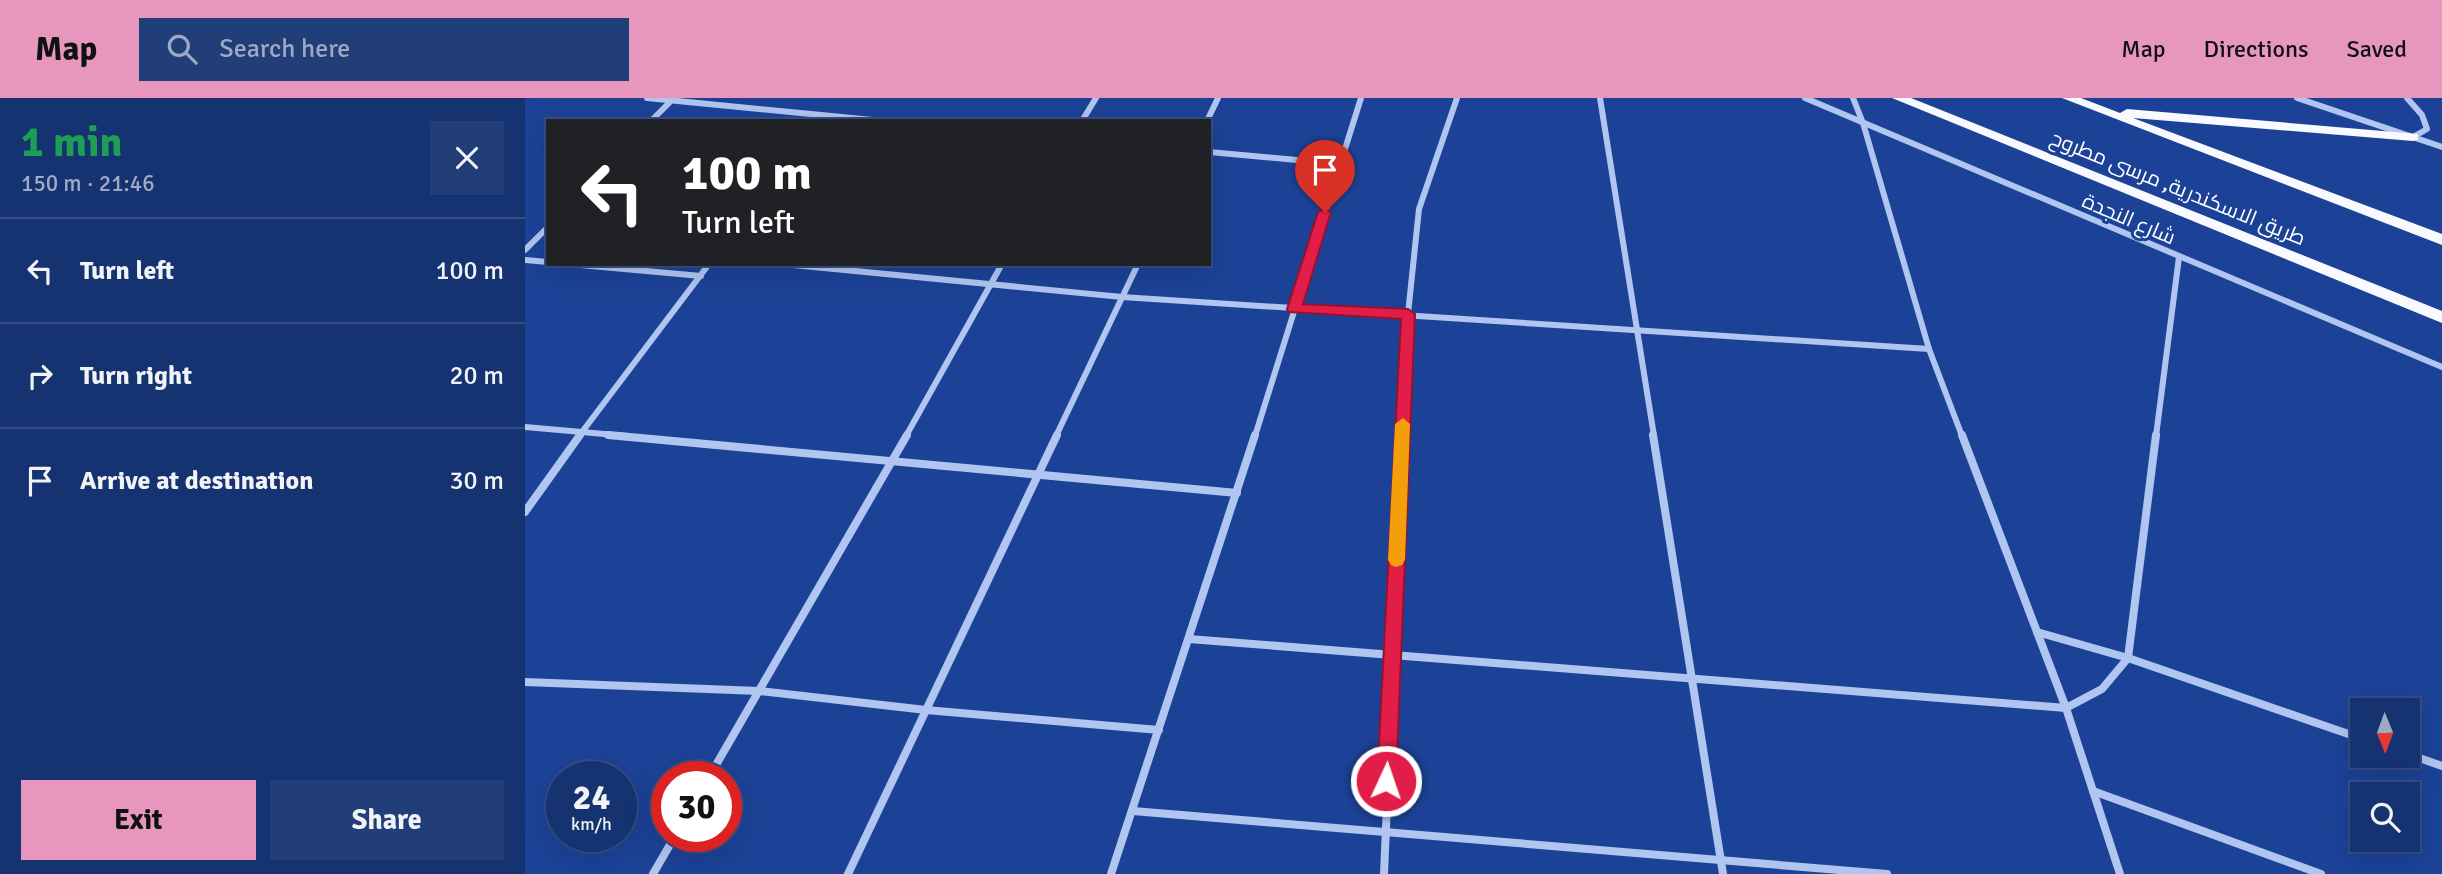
<!DOCTYPE html>
<html lang="en">
<head>
<meta charset="utf-8">
<style>
	:root { --surface:#153271; --page:#223e79; --text:#f1f3f6; --muted:#9daac3; --line:#344d84; --accent:#e797bd }
	body { margin:0; font-family:Signika,Cairo,sans-serif; background:var(--page); color:var(--text); height:100vh; display:flex; flex-direction:column; font-size:26px; white-space:nowrap }
	* { box-sizing:border-box; margin:0 }
	p { font-size:23px; color:var(--muted) }
	.icon { flex:none; width:38px; height:38px; fill:none; stroke:currentColor; stroke-width:2; stroke-linecap:round; stroke-linejoin:round }
	.map { position:relative; flex:1; overflow:hidden }
	.side { display:flex; flex-direction:column; background:var(--surface); width:525px }
	.side>* { flex:none }
	.top-card { position:absolute; left:21px; top:21px; width:665px; height:147px; border-radius:0px; box-shadow:0 7px 28px #0002,0 0 0 2px var(--line); background:#202124; color:#fff; overflow:hidden }
	.needle { width:46px; rotate:179deg }
	.controls { position:absolute; left:1825px; top:600px; display:grid; gap:14px }
	.controls a { display:grid; place-items:center; width:70px; height:70px; border-radius:0px; background:var(--surface); box-shadow:0 7px 28px #0002,0 0 0 2px var(--line); font-size:35px }
	.speed { position:absolute; left:21px; top:663px; display:flex; gap:14px; font-size:35px; font-weight:700; text-align:center }
	.speed>* { display:grid; place-content:center; width:91px; height:91px; border-radius:50%; background:var(--surface); box-shadow:0 7px 28px #0002,0 0 0 2px var(--line); line-height:1 }
	.speed small { font-size:18px; font-weight:400 }
	.speed .limit { border:10px solid #d22; background:#fff; color:#111 }
	.pin { position:absolute; display:grid; place-items:center; width:60px; height:60px; color:#fff; margin:-72px -30px; border-radius:50% 50% 50% 0; rotate:-45deg; box-shadow:0 0 7px #0007 }
	.pin .icon { rotate:45deg }
	.me { position:absolute; width:77px; margin:-38px; rotate:3deg; stroke-linejoin:round; filter:drop-shadow(0 0 5px #0008) }
	.turn { display:flex; align-items:center; gap:24px; height:147px; padding:0 21px; font-size:32px }
	.turn .icon { width:91px; height:91px; stroke-width:2.5 }
	.turn b { display:block; font-size:49px; line-height:60px }
	.round { display:grid; place-items:center; flex:none; width:74px; height:74px; border-radius:0px; background:var(--page) }
	.overview { display:flex; align-items:center; justify-content:space-between; height:119px; padding:0 21px }
	h1 { font-size:42px; font-weight:700; line-height:52px; color:#1e9e55 }
	.cta { display:flex; gap:14px; margin-top:auto; padding:14px 21px }
	.cta a { flex:1; height:80px; border-radius:0px; background:var(--accent); color:#111; font-size:28px; font-weight:700; line-height:80px; text-align:center }
	.cta a+a { background:var(--page); color:var(--text) }
	ul { padding:0; list-style:none }
	li { display:flex; align-items:center; gap:21px; height:105px; padding:0 21px; border-top:2px solid var(--line) }
	li div { flex:1 }
	li b { display:block; font-size:26px }
	li em { font-style:normal }
	header { display:flex; align-items:center; gap:42px; box-sizing:border-box; height:98px; padding:0 35px; background:var(--accent); color:#111 }
	header strong { font-size:33px }
	nav { display:flex; gap:38px; margin-inline-start:auto; font-size:24px }
	.search { width:490px; height:63px; background:var(--page); display:flex; align-items:center; gap:18px; box-sizing:border-box; padding:0 24px; border-radius:0px; color:var(--muted); font-size:26px }
	main { display:flex; flex:1; min-height:0 }
	.map>svg:first-child { display:block }
</style>
</head>
<body>
<header>
<strong>Map</strong>
<div class="search"><svg class="icon" aria-label="search" viewBox="0 0 24 24"><circle cx="10" cy="10" r="6"/><path d="M15 15l6 6"/></svg>Search here</div>
<nav><a>Map</a><a>Directions</a><a>Saved</a></nav>
</header>
<main>
<section class="side">
<div class="overview"><div><h1>1 min</h1><p>150 m · 21:46</p></div><a class="round"><svg class="icon" aria-label="close" viewBox="0 0 24 24"><path d="M6 6l12 12M18 6L6 18"/></svg></a></div>
<ul>
<li><svg class="icon" aria-label="left" viewBox="0 0 24 24"><path d="M17 20v-9H6M10 6l-5 5 5 5"/></svg><div><b>Turn left</b></div><em>100 m</em></li>
<li><svg class="icon" aria-label="right" viewBox="0 0 24 24"><path d="M7 20v-9h11M14 6l5 5-5 5"/></svg><div><b>Turn right</b></div><em>20 m</em></li>
<li><svg class="icon" aria-label="arrive" viewBox="0 0 24 24"><path d="M6 21V4h12l-3 4 3 4H6"/></svg><div><b>Arrive at destination</b></div><em>30 m</em></li>
</ul>
<div class="cta"><a>Exit</a><a>Share</a></div>
</section>
<div class="map">
<svg width="1917" height="776" viewBox="0 0 1917 776">
	<rect width="100%" height="100%" fill="#1c4297"/>
	<g fill="none" stroke-linecap="round" stroke-linejoin="round">
		<g stroke="#b0c5f0" stroke-width="6">
			<polyline points="122,0 358,23"/>
			<polyline points="1075,0 1129,338"/>
			<polyline points="1280,0 1917,269"/>
			<polyline points="1328,0 1338,25 1404,251 1437,338"/>
			<polyline points="1772,0 1917,49"/>
			<polyline points="1882,0 1897,17 1902,31 1888,39"/>
			<polyline points="126,23 146,3"/>
			<polyline points="557,23 571,0"/>
			<polyline points="682,23 693,0"/>
			<polyline points="684,54 815,66"/>
			<polyline points="0,152 23,129"/>
			<polyline points="0,162 23,164"/>
			<polyline points="44,166 176,178"/>
			<polyline points="258,166 597,199 1404,251"/>
			<polyline points="0,329 102,338"/>
			<polyline points="54,338 184,166"/>
			<polyline points="381,338 477,166"/>
			<polyline points="531,338 613,166"/>
			<polyline points="730,338 836,0"/>
			<polyline points="878,338 883,216 894,111 932,0"/>
			<polyline points="1631,338 1654,159"/>
		</g>
		<g stroke="#b0c5f0" stroke-width="8">
			<polyline points="83,337 712,395"/>
			<polyline points="1128,337 1198,776"/>
			<polyline points="1437,337 1541,610 1595,776"/>
			<polyline points="0,414 55,337"/>
			<polyline points="1512,534 1603,560 1838,641"/>
			<polyline points="664,541 1541,610 1577,591 1603,560 1631,337"/>
			<polyline points="0,584 234,593 401,612 634,632"/>
			<polyline points="1883,656 1917,668"/>
			<polyline points="184,679 382,337"/>
			<polyline points="1568,693 1796,776"/>
			<polyline points="608,713 1362,776"/>
			<polyline points="128,776 150,738"/>
			<polyline points="323,776 532,337"/>
			<polyline points="586,776 730,337"/>
			<polyline points="859,776 878,337"/>
		</g>
		<g fill="#f9faff" fill-rule="evenodd">
			<polygon points="1367,0 1386,0 1917,213 1917,225"/>
			<polygon points="1537,0 1556,0 1595,15 1602,11 1893,36 1893,42 1888,43 1608,20 1917,136 1917,147"/>
		</g>
	</g>
	<polygon fill="#e11d48" stroke="#92132f" stroke-width="2" points="800,110 806,114 778,206 883,211 890,216 871,683 868,689 861,692 855,689 852,683 876,221 764,214 762,211 793,114"/>
	<polygon fill="#f59e0b" points="878,320 885,326 880,462 877,467 871,469 866,467 863,462 870,326"/>
	<g text-anchor="middle" dominant-baseline="central" stroke-width="6" stroke-linejoin="round" paint-order="stroke">
		<g font-size="21" fill="#fff" stroke="#1c4297">
			<text transform="translate(1653 90) rotate(22)">طريق الاسكندرية, مرسى مطروح</text>
			<text transform="translate(1604 121) rotate(23)">شارع النجدة</text>
		</g>
	</g>
</svg>
<div class="controls">
<a><svg class="needle" viewBox="-14 -14 28 28"><path d="M0-13l5 13h-10z" fill="#e53935"/><path d="M0 13l5-13h-10z" fill="#9daac3"/></svg></a>
<a><svg class="icon" aria-label="search" viewBox="0 0 24 24"><circle cx="10" cy="10" r="6"/><path d="M15 15l6 6"/></svg></a>
</div>
<div class="speed"><div>24<small>km/h</small></div><div class="limit">30</div></div>
<div class="pin" style="left:800px;top:114px;background:#d93025"><svg class="icon" aria-label="arrive" viewBox="0 0 24 24"><path d="M6 21V4h12l-3 4 3 4H6"/></svg></div>
<svg class="me" style="left:861px;top:683px" viewBox="-20 -20 40 40"><circle r="17" fill="#e11d48" stroke="#fff" stroke-width="3"/><path d="M0-11L8 9 0 5-8 9z" fill="#fff"/></svg>
<div class="top-card">
<div class="turn"><svg class="icon" aria-label="left" viewBox="0 0 24 24"><path d="M17 20v-9H6M10 6l-5 5 5 5"/></svg><div><b>100 m</b>Turn left</div></div>
</div>
</div>
</main>
</body>
</html>
